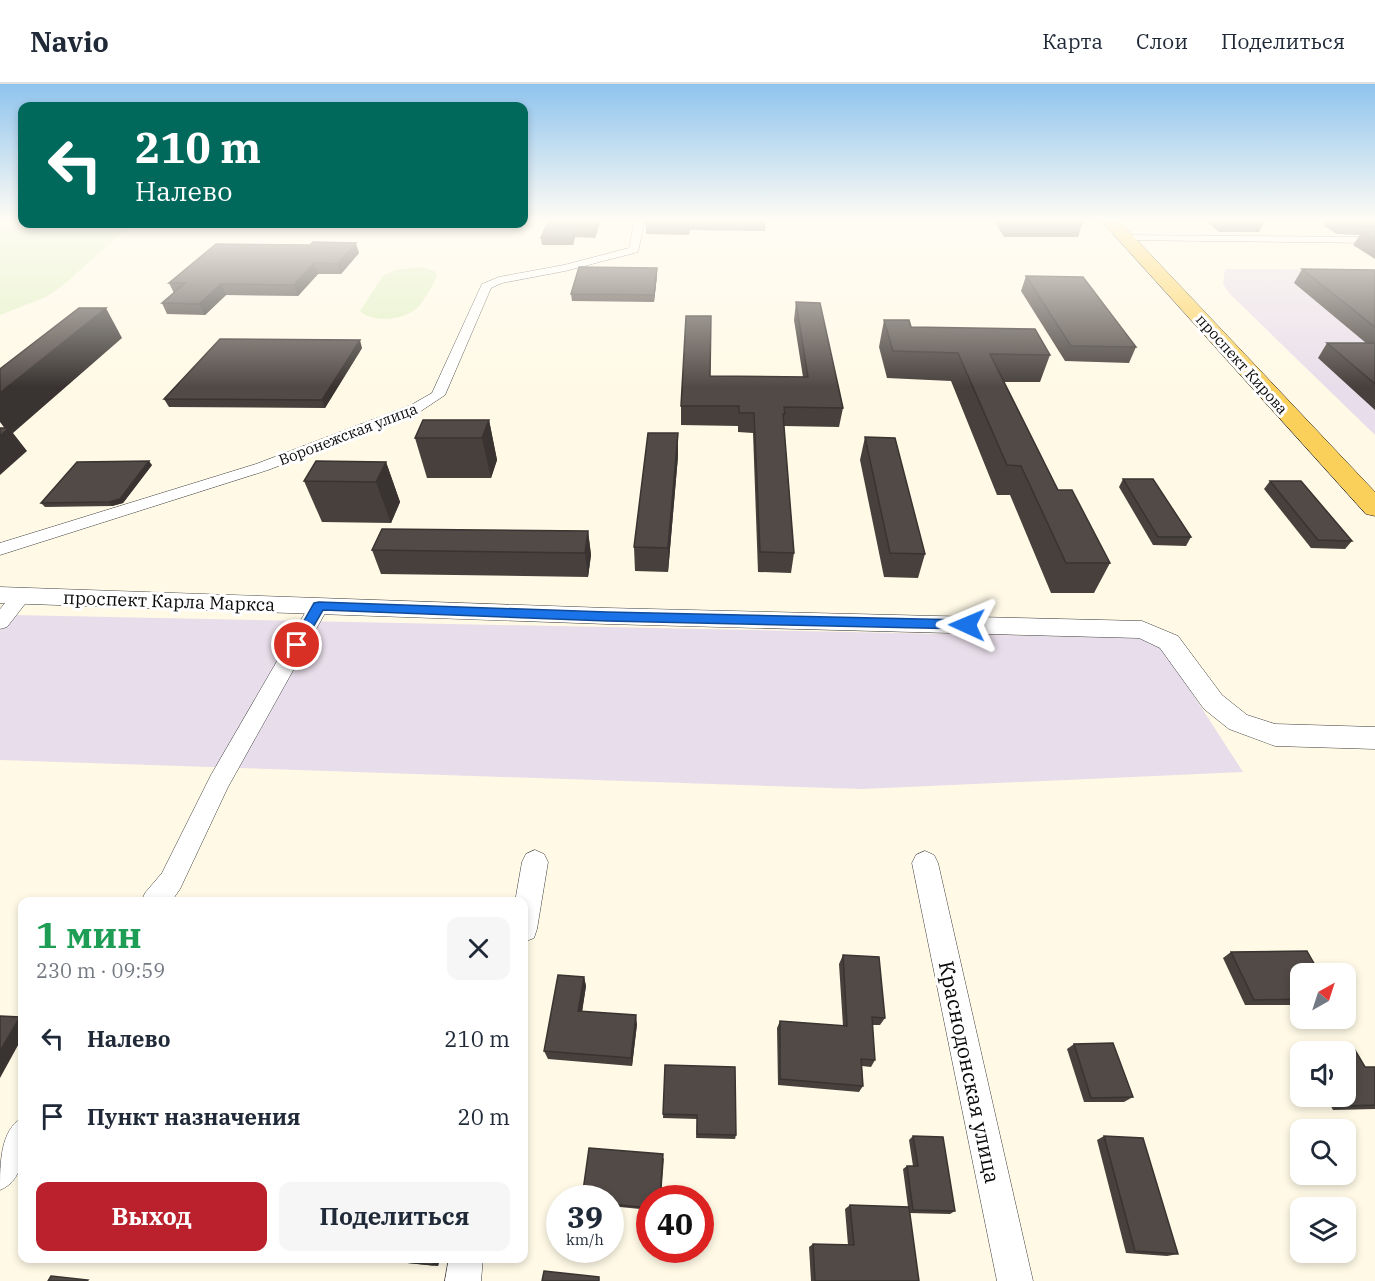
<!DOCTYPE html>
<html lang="ru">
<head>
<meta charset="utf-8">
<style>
	:root { --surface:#fff; --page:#f6f6f7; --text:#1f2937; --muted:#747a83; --line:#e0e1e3; --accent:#bb212c }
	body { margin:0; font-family:"IBM Plex Serif",serif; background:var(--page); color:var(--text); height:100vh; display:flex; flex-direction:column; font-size:22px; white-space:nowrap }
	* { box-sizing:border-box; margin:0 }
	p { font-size:20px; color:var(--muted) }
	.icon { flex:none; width:33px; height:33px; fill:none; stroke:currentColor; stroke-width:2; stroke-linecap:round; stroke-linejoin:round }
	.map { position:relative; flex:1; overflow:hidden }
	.panel { position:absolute; left:18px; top:813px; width:510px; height:366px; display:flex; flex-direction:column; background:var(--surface); border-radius:12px; box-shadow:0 3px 9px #0003 }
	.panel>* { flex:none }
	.guide { position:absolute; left:18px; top:18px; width:510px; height:126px; border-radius:12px; box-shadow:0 3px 9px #0003; background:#00695c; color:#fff; overflow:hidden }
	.needle { width:39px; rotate:39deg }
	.fabs { position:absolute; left:1290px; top:879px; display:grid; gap:12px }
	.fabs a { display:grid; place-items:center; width:66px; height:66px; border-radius:12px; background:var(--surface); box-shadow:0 3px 9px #0003; font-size:30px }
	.speed { position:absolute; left:546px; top:1101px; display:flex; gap:12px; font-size:30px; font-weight:700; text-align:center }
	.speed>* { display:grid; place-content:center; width:78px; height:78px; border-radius:50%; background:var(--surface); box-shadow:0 3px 9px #0003; line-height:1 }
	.speed small { font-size:15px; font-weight:400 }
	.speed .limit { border:9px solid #d22; background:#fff; color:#111 }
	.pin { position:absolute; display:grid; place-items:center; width:51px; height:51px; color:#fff; margin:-26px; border:3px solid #fff; border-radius:50%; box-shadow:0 2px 6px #0007 }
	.me { position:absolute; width:66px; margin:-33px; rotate:271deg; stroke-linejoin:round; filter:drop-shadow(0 0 4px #0008) }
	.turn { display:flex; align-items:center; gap:21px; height:126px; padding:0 18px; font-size:27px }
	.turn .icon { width:78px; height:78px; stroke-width:2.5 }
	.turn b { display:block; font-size:42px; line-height:51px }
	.round { display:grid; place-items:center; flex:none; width:63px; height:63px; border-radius:12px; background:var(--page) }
	.summary { display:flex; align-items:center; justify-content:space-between; height:102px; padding:0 18px }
	h1 { font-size:36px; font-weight:700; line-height:45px; color:#1e9e55 }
	.action { display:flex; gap:12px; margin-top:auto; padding:12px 18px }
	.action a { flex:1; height:69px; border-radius:12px; background:var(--accent); color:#fff; font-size:24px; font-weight:700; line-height:69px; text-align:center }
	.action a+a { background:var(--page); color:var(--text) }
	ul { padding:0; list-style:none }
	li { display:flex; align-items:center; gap:18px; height:78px; padding:0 18px }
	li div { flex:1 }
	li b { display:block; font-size:22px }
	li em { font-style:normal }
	header { display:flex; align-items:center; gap:36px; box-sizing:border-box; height:84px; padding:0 30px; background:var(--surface); border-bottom:2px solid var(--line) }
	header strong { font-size:28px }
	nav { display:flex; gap:33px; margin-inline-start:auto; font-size:21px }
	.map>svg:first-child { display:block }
</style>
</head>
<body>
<header>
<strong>Navio</strong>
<nav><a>Карта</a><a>Слои</a><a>Поделиться</a></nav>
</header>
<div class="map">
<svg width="1375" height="1197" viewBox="0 0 1375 1197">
	<rect width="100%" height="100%" fill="#fff9e6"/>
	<g fill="#e8ddea">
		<polygon points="1225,185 1375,186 1375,351 1229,209 1223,200"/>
		<polygon points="13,531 1141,554 1163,564 1243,688 862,705 0,676 0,547"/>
	</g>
	<g fill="#e1f0c3">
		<polygon points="0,135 22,135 22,140 132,140 62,202 46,213 0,231"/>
		<path d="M420 183 435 187 437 193C431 203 426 214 419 222 407 236 373 240 360 227L383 192 395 186Z"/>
	</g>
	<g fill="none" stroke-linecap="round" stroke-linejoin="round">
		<defs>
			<g id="minor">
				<polygon points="635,135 645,135 638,168 565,187 502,199 491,204 445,311 421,327 268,386 0,471 0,459 256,380 411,321 432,309 482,200 499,193 564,181 629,164"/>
				<polygon points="1126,151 1375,153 1375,159 1122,156 1121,154"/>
				<polygon points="23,505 30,506 32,511 7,543 0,545 0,525 16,506"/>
				<polygon points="319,515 326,517 329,522 228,703 180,805 171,818 141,818 145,809 162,789 211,691 309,522 312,517"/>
				<polygon points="535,766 544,770 548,778 537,845 534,854 524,858 524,818 515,818 522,778 526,770"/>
				<polygon points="925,767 934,771 938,779 1033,1197 997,1197 912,779 916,771"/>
				<path d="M22 1034C25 1059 27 1095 0 1106 0 1080 0 1046 22 1034Z"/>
				<polygon points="449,1174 483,1174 481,1197 445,1197"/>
			</g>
			<polygon id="tertiary" points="0,503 607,524 1142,537 1178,552 1222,611 1247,631 1275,640 1375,643 1375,665 1275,662 1229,645 1204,625 1160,564 1139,554 607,540 0,519"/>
			<polygon id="primary" points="1100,135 1117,135 1375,408 1375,432 1366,430"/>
		</defs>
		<use href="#minor" stroke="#3d3d3d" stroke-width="1"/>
		<use href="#tertiary" stroke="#3d3d3d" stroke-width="1"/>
		<use href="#primary" stroke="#1b1b1b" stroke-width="1"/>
		<use href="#minor" fill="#fff" fill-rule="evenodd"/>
		<use href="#tertiary" fill="#fff" fill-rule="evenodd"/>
		<use href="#primary" fill="#fbd05a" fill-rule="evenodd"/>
	</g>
	<g fill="#47403c">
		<polygon points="549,135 601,135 595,154 575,153 573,161 542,161 541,154"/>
		<polygon points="646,135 766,135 765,147 690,146 689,151 646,150"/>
		<polygon points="993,135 1084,135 1078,153 1004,153"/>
		<polygon points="1204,135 1266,135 1259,148 1219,148"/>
		<polygon points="1325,135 1375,135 1375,175 1353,161 1360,151 1337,150 1324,142 1327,137"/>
		<polygon points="359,169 341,190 318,190 298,212 226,211 205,231 167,230 162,219 174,209 169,199"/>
		<polygon points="657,184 657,191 654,218 572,217 571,210"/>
		<polygon points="1302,185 1375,186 1375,326 1318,274 1327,259 1366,259 1294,199"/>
		<polygon points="1026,192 1136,263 1129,279 1065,277 1021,207"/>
		<polygon points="796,218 843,324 839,343 784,342 794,469 791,489 758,488 753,349 738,348 738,342 681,341 681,322 710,292 803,293 794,236"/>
		<polygon points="884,236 911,243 1050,271 1040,298 1004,298 1058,406 1110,479 1094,509 1051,509 1010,411 997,411 951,297 887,294 879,263"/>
		<polygon points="362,264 325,324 169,323 164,315"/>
		<polygon points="489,336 497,376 491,394 427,394 415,354"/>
		<polygon points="865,353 925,470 918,494 884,493 860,376"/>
		<polygon points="678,372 668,488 635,487 634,463"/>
		<polygon points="386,378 400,418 391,439 322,438 304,397"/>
		<polygon points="152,381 123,419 112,422 45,423 41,419"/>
		<polygon points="1123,395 1191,453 1186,462 1153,461 1119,403"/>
		<polygon points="1270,397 1352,457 1345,465 1311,464 1264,405"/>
		<polygon points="588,447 591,471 588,493 381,490 372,466"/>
		<polygon points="1231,868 1300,890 1300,921 1245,921 1223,874"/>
		<polygon points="843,871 885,934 880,941 872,941 875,976 871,983 862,982 863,1002 859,1008 778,1001 777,944 780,937 843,942 839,880"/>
		<polygon points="584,893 586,902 582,927 637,940 632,982 548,975 544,967"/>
		<polygon points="1074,960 1133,1013 1124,1018 1084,1018 1067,965"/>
		<polygon points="1317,966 1355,966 1365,983 1375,983 1375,1025 1333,1026 1326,1012 1346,1012 1346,968 1313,968"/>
		<polygon points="665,981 736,1051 735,1055 696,1054 697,1035 663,1034"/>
		<polygon points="913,1052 955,1127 950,1130 909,1129 919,1197 811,1197 809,1163 813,1160 848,1161 845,1125 850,1121 908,1123 903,1085 907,1082 913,1082 909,1056"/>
		<polygon points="1104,1052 1178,1170 1167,1172 1126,1169 1097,1056"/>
		<polygon points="664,1074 661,1114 650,1114 650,1126 610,1122 610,1114"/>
		<polygon points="356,1174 440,1174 438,1182"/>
	</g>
	<g fill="#393431">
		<polygon points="598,135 601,135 595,154 594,147"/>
		<polygon points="575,147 575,153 573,161 572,154"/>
		<polygon points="356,159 359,169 341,190 337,180"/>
		<polygon points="314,179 318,190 298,212 294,201"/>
		<polygon points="657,184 657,191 654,218 654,211"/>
		<polygon points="221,200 226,211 205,231 199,220"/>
		<polygon points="106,224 122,254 13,349 27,367 0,391 0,352 6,346 0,338 0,309"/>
		<polygon points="360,256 362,264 325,324 322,316"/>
		<polygon points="489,336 497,376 491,394 482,354"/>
		<polygon points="678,349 678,372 668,488 668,464"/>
		<polygon points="149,377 152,381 123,419 112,422 109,418"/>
		<polygon points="386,378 400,418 391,439 376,398"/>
		<polygon points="588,447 591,471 588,493 585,469"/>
		<polygon points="584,893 586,902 581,935 578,927"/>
		<polygon points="636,931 637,940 632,982 631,974"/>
		<polygon points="20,933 22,934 22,954 0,994 0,967"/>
		<polygon points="663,1070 661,1114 660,1114"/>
		<polygon points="434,1174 440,1174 438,1182 433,1181"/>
	</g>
	<g fill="#524a46" stroke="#393431" stroke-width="1.5">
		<polygon points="549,135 598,135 594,147 575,147 572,154 541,154"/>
		<polygon points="1342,135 1375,135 1375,138 1345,137"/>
		<polygon points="1375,147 1375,156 1362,148"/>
		<polygon points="313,158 356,159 337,180 314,179 294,201 221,200 199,220 162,219 185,199 169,199 216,160 310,161"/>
		<polygon points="579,183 657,184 654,211 571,210"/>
		<polygon points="1302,185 1375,186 1375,243"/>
		<polygon points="1026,192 1083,193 1136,263 1071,262"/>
		<polygon points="796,218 820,219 843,324 784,323 785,330 783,330 794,469 760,468 754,329 739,329 739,322 681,322 686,232 711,232 710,292 808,293"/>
		<polygon points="79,224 106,224 0,309 0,285"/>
		<polygon points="884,236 909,236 911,243 1035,245 1050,271 990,270 1058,406 1072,406 1110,479 1066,479 1021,382 1007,381 958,269 893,267"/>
		<polygon points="220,255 360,256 322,316 164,315"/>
		<polygon points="1327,259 1375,259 1375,300"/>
		<polygon points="423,336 489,336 482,354 415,354"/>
		<polygon points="0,344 9,344 0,352"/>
		<polygon points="648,349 678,349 668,464 634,463"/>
		<polygon points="865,353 895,354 925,470 890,469"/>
		<polygon points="149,377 120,415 109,418 41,419 77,378"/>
		<polygon points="316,377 386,378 376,398 304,397"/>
		<polygon points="1123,395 1153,395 1191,453 1158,453"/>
		<polygon points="1270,397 1301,397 1352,457 1318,456"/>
		<polygon points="382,445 588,447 585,469 372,466"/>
		<polygon points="1307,867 1320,890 1300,890 1300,915 1254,916 1231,868"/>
		<polygon points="843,871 879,873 885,934 872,933 875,976 861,975 863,1002 780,995 780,937 847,942"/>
		<polygon points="558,891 584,893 578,927 636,931 631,974 544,967"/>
		<polygon points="0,932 20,933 0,967"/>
		<polygon points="1113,959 1133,1013 1091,1014 1074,960"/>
		<polygon points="1317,966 1355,966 1365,983 1375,983 1375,1021 1345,1022 1341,1012 1346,1012 1346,968 1317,968"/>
		<polygon points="665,981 735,983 736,1051 697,1050 697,1031 663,1030"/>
		<polygon points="913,1052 943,1053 955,1127 913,1126 907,1082 918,1082"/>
		<polygon points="1104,1052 1143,1054 1178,1170 1135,1167"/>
		<polygon points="589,1064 663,1070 660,1114 650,1114 650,1124 610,1120 610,1114 582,1114"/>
		<polygon points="850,1121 909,1123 919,1197 815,1197 813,1160 854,1161"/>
		<polygon points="367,1174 434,1174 433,1181"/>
		<polygon points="544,1187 599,1193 599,1197 542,1197"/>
		<polygon points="51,1192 88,1196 87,1197 48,1197"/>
	</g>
	<linearGradient id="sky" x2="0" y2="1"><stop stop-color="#8fc4ee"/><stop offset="0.45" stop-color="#fffcf4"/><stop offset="1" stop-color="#fffcf4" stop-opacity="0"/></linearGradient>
	<rect width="1375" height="303" fill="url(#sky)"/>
	<polygon fill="#1a73e8" stroke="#114b97" stroke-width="1.5" points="319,518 607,528 967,536 974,541 967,545 607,537 323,526 301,564 292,564 290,561 292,558 314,519"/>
	<g text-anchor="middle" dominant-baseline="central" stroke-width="6" stroke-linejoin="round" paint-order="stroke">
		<g font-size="15" fill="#0a0a0a" stroke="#fff">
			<text transform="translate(1242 280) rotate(48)">проспект Кирова</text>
			<text transform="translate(348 350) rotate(-21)">Воронежская улица</text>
		</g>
		<g font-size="18" fill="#0a0a0a" stroke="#fff">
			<text transform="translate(169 517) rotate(2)">проспект Карла Маркса</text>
		</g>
		<g font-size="21" fill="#0a0a0a" stroke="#fff">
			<text transform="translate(970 988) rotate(78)">Краснодонская улица</text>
		</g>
	</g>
</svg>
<div class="fabs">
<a><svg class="needle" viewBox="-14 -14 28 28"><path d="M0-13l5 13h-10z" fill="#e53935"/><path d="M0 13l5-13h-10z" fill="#747a83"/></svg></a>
<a><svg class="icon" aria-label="sound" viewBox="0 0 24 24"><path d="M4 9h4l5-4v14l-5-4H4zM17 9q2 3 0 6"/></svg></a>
<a><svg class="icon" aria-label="search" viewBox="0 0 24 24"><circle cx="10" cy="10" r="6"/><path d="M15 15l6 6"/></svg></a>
<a><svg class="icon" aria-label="layers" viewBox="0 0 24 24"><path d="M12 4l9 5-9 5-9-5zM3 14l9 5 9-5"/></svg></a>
</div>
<div class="speed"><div>39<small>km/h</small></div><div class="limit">40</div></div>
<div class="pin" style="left:297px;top:561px;background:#d93025"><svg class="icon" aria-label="arrive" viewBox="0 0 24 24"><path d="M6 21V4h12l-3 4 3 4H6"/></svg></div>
<svg class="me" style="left:967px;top:541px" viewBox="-20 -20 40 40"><path d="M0-17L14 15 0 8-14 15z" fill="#1a73e8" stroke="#fff" stroke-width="4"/></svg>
<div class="guide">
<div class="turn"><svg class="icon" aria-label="left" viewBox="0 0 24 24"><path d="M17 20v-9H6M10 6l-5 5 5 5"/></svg><div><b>210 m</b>Налево</div></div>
</div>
<section class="panel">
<div class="summary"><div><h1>1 мин</h1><p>230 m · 09:59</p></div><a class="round"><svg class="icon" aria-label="close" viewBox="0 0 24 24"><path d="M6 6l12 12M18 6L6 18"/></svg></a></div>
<ul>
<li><svg class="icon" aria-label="left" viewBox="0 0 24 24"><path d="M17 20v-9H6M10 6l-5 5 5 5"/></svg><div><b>Налево</b></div><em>210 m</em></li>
<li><svg class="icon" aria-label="arrive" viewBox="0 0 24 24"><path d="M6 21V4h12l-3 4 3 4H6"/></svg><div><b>Пункт назначения</b></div><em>20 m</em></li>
</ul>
<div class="action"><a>Выход</a><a>Поделиться</a></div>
</section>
</div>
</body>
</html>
